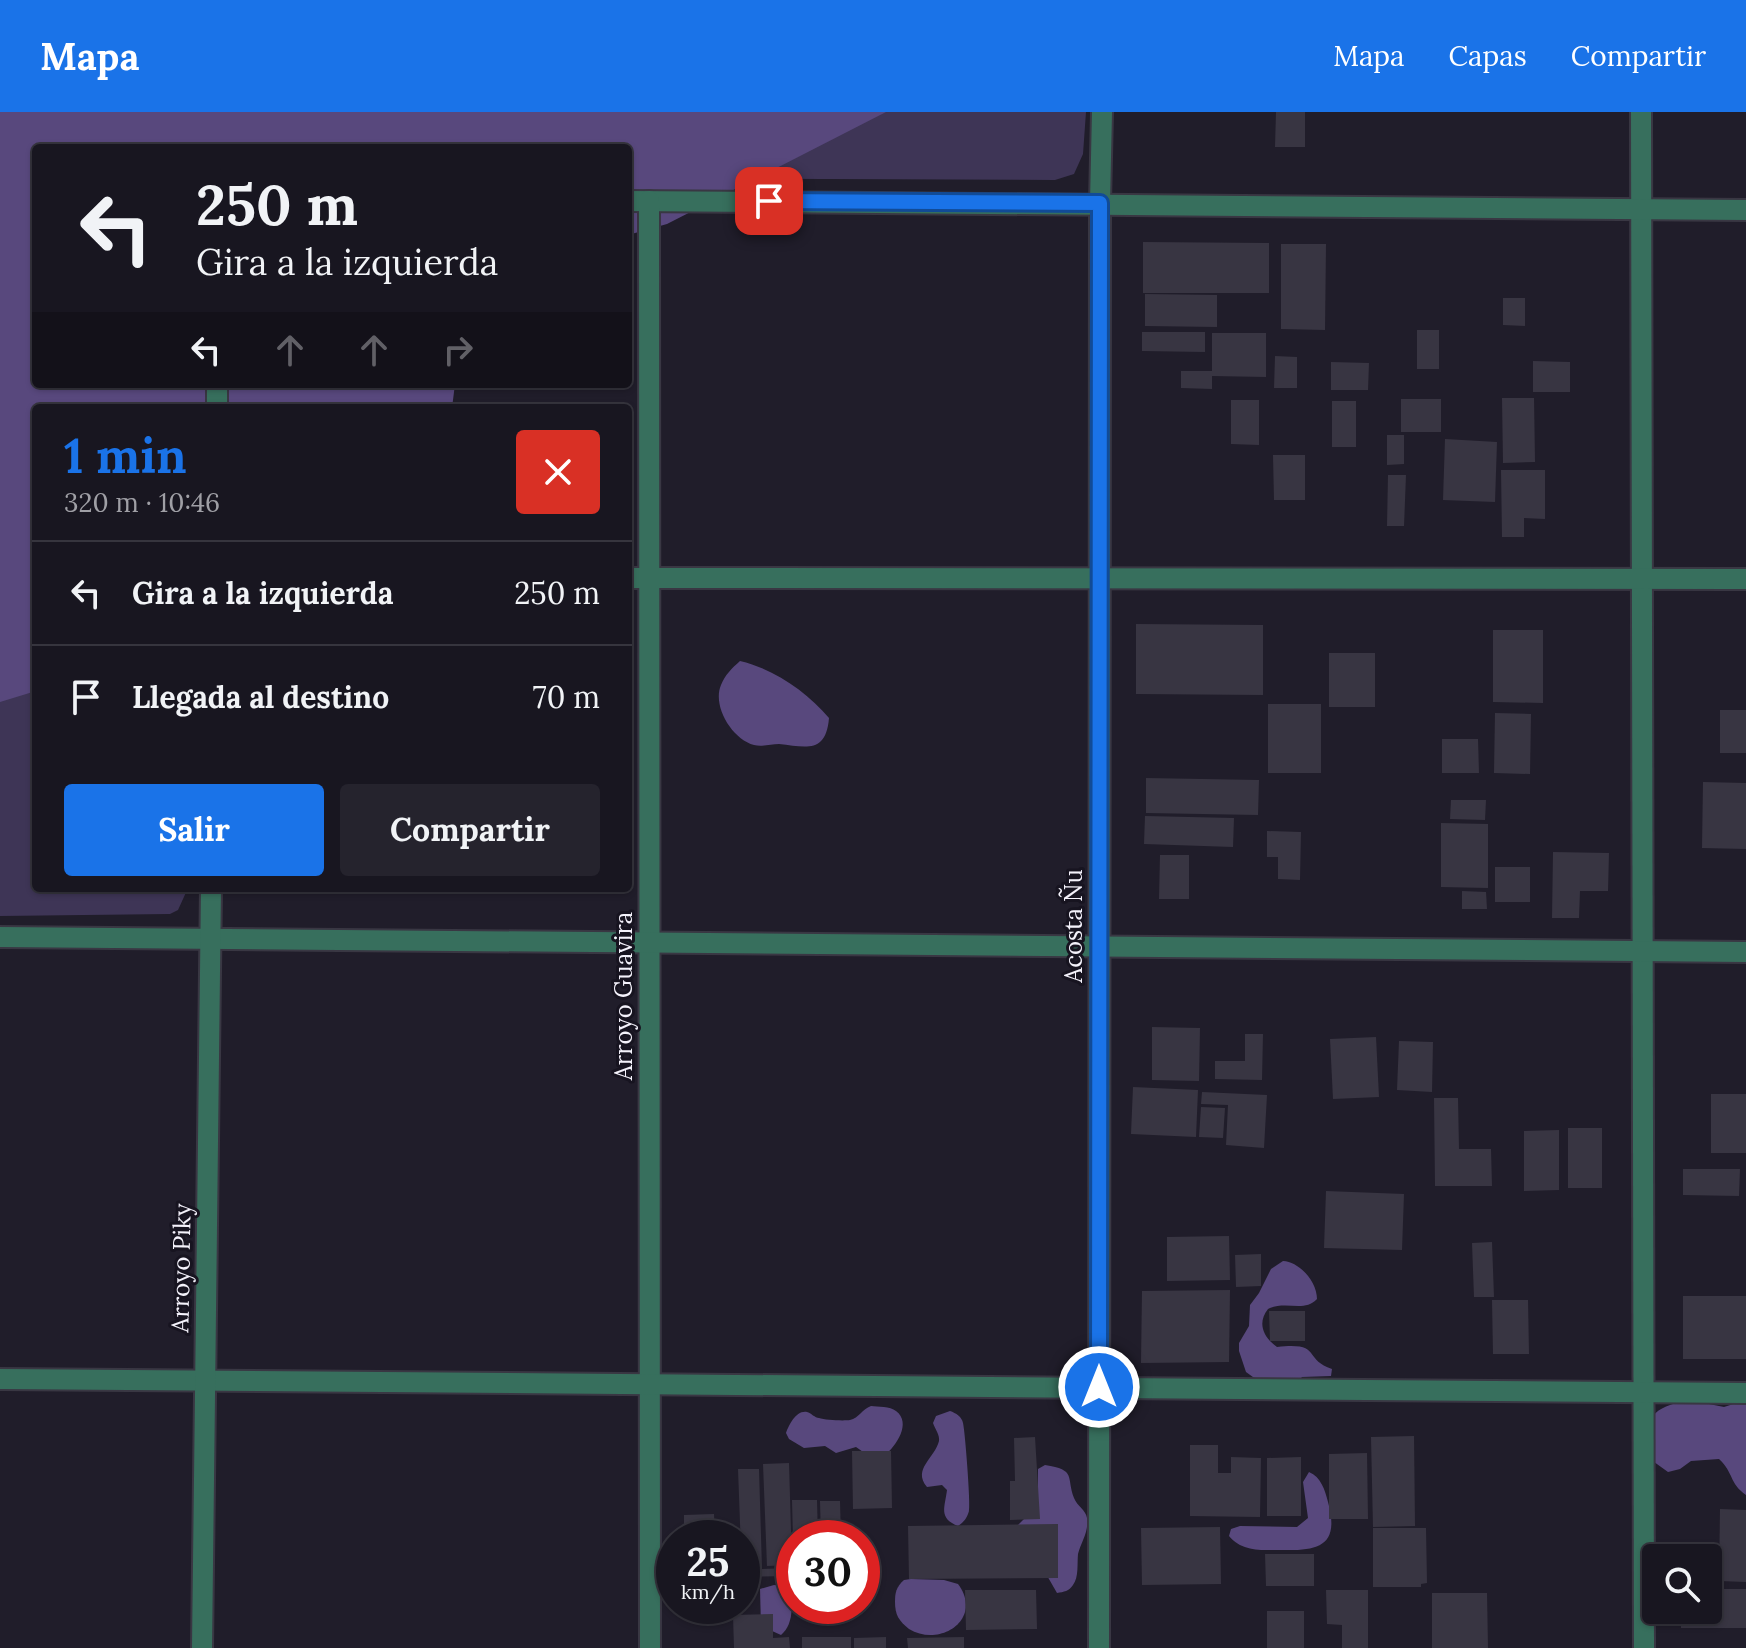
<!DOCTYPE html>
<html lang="es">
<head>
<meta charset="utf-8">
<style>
	:root { --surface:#181620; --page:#25232d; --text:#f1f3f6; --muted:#9f9fa5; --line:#36353e; --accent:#1a73e8 }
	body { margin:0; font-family:Lora,serif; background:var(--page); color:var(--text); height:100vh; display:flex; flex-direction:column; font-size:30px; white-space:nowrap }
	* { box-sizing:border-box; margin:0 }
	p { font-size:26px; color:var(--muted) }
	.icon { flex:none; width:44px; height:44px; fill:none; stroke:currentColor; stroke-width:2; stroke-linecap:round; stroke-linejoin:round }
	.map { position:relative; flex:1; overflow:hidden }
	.panel { position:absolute; left:32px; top:292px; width:600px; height:488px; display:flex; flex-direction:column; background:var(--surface); border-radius:8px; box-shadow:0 2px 6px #0004,0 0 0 2px var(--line) }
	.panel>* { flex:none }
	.guide { position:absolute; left:32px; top:32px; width:600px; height:244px; border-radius:8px; box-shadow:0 2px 6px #0004,0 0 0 2px var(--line); background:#181620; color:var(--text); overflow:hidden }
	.tools { position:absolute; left:1642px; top:1432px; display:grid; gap:16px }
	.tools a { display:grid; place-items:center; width:80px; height:80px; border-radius:8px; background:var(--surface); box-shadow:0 2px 6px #0004,0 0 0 2px var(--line); font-size:40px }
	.speed { position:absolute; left:656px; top:1408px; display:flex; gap:16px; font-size:40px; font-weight:700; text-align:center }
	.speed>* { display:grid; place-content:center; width:104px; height:104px; border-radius:50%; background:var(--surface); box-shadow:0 2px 6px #0004,0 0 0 2px var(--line); line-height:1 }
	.speed small { font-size:20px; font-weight:400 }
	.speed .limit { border:12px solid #d22; background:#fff; color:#111 }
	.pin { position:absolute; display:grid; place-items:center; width:68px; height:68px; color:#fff; margin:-34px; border-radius:16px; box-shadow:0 4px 12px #0006 }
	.me { position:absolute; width:88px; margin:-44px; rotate:0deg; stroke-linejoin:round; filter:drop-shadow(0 0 6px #0008) }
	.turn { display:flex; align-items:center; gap:28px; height:168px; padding:0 32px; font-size:36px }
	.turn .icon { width:104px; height:104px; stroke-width:2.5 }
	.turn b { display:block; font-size:56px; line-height:68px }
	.lanes { display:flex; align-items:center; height:76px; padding:0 32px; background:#0003; justify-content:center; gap:40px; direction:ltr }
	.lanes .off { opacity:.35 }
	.round { display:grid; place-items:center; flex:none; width:84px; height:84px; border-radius:8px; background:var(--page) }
	.headline { display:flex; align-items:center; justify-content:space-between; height:136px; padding:0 32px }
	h1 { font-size:48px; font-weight:800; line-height:60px; color:var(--accent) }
	.button { display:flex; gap:16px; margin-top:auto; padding:16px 32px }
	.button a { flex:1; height:92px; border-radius:8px; background:var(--accent); color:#fff; font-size:32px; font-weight:800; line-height:92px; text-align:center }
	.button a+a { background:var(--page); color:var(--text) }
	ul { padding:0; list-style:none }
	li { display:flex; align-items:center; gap:24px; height:104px; padding:0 32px; border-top:2px solid var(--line) }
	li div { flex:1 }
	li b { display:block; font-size:30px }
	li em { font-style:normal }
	header { display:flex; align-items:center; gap:48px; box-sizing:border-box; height:112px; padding:0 40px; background:var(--accent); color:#fff }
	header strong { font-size:38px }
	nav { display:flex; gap:44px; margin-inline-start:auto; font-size:28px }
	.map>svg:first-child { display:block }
</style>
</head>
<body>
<header>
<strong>Mapa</strong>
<nav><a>Mapa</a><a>Capas</a><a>Compartir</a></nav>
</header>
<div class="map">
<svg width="1746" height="1536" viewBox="0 0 1746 1536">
	<rect width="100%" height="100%" fill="#201d2a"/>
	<polygon fill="#3e3556" points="0,0 1086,0 1083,42 1074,62 1055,68 628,66 628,36 36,36 36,776 188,776 178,798 170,802 0,804"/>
	<g fill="#58487d">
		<polygon points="0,0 886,0 667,112 628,123 628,36 36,36 36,272 455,272 452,296 36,296 36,579 0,590"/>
		<path d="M740 549C774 557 807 580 829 606 826 642 806 635 779 632 771 632 762 635 754 633 732 627 712 594 721 573 725 563 732 556 740 549Z"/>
		<path d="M1283 1149C1300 1150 1317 1170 1317 1187 1304 1201 1286 1188 1268 1197 1257 1211 1263 1225 1277 1235 1323 1230 1302 1247 1332 1257L1331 1264 1302 1265 1292 1276 1257 1268 1246 1260 1239 1239V1231L1249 1214 1250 1193 1259 1181 1271 1157Z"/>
		<path d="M1689 1288 1724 1295 1746 1288V1383C1729 1371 1734 1361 1719 1347L1691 1349 1680 1357 1668 1360 1643 1342C1648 1304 1650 1296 1689 1288Z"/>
		<path d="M871 1294C878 1295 890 1294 896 1299 912 1311 896 1334 885 1343L866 1342 856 1335 836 1341 825 1334 804 1336 789 1327 786 1321C789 1313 796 1298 807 1300 811 1301 815 1306 819 1306 825 1308 843 1309 850 1308 859 1306 862 1297 871 1294Z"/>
		<path d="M950 1299C956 1301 962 1305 963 1311 965 1319 971 1393 969 1399 967 1406 964 1410 958 1414 938 1406 945 1395 947 1378L942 1373 927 1375C912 1357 935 1346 939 1329 940 1323 935 1317 933 1311L936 1304Z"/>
		<path d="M1045 1353C1077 1358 1066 1365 1074 1386 1077 1394 1086 1398 1087 1406 1089 1420 1081 1430 1078 1442 1077 1452 1079 1465 1073 1473 1069 1479 1064 1480 1057 1481L1018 1413 1038 1393V1357Z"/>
		<path d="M1309 1360C1321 1365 1325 1378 1328 1390 1340 1434 1319 1439 1281 1438 1262 1438 1242 1440 1229 1424L1231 1417 1240 1414 1297 1415 1308 1406 1303 1370Z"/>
		<path d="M911 1467 944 1468 958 1472C984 1507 940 1536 909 1517 899 1509 895 1503 895 1490 895 1481 896 1475 904 1468Z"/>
		<path d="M774 1473 784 1474C795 1486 794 1513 781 1523L761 1514 760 1477Z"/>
	</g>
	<g fill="#383542">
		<polygon points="1276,0 1305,0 1305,35 1275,35"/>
		<polygon points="1143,130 1269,131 1269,181 1143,181"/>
		<polygon points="1281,132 1326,132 1325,218 1281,217"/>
		<polygon points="1145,182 1217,183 1217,215 1145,214"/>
		<polygon points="1503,186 1525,186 1525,214 1503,213"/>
		<rect x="1417" y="218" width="22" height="39"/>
		<polygon points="1142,220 1205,220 1205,240 1142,239"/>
		<polygon points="1212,221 1266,221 1266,265 1212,264 1212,277 1181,276 1181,259 1212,259"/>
		<polygon points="1275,244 1297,245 1297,276 1274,276"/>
		<polygon points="1533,249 1570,250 1570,280 1533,280"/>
		<polygon points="1331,250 1369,251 1368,278 1331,278"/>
		<polygon points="1502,286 1534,286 1535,350 1503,351"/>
		<rect x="1401" y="287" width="40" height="33"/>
		<polygon points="1231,288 1259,288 1259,333 1231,332"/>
		<rect x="1332" y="289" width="24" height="46"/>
		<polygon points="1387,323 1404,323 1404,352 1387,353"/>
		<polygon points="1445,327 1497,330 1495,390 1443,388"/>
		<polygon points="1273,343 1305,343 1305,388 1274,388"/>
		<polygon points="1501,358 1545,358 1545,407 1524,406 1524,425 1502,425"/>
		<polygon points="1388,363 1406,363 1404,414 1387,414"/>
		<polygon points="1136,512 1263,513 1263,583 1136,582"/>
		<polygon points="1493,518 1543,518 1543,591 1493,590"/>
		<rect x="1329" y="541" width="46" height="54"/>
		<rect x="1268" y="592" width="53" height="69"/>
		<rect x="1720" y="598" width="26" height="43"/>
		<polygon points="1495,601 1531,602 1530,662 1494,661"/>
		<polygon points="1442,627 1478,627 1479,661 1442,661"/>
		<polygon points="1146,666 1259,668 1258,703 1146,701"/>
		<polygon points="1703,670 1746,671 1746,737 1702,736"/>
		<polygon points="1451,688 1486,688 1485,708 1450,707"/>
		<polygon points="1145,704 1234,706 1233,735 1144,732"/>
		<polygon points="1441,711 1488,712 1488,776 1441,775"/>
		<polygon points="1267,719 1301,720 1300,768 1278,767 1278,745 1267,745"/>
		<polygon points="1553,740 1609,741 1608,779 1580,779 1579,806 1552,806"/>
		<polygon points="1160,743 1189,743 1189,787 1159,787"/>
		<rect x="1495" y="755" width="35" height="35"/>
		<polygon points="1462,779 1486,780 1487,797 1462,797"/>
		<polygon points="1152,915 1200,916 1199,969 1152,968"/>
		<polygon points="1245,922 1263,922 1262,968 1215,967 1215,949 1245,949"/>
		<polygon points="1376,925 1379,985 1333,987 1330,927"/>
		<polygon points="1399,929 1433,930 1432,980 1397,978"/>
		<polygon points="1133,975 1198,978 1196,1025 1131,1022"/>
		<polygon points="1202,980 1267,983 1264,1036 1226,1033 1228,993 1201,992"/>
		<rect x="1711" y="982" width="35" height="59"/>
		<polygon points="1434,986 1458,986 1459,1037 1491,1037 1492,1074 1435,1074"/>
		<polygon points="1201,995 1225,996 1223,1026 1199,1025"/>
		<rect x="1568" y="1016" width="34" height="60"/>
		<polygon points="1559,1018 1559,1078 1524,1079 1524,1019"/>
		<polygon points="1683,1057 1740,1057 1739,1084 1683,1083"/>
		<polygon points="1326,1079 1404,1082 1402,1138 1324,1136"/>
		<polygon points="1229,1124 1230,1168 1167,1169 1167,1125"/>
		<polygon points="1492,1130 1494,1185 1474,1185 1472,1131"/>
		<polygon points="1261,1142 1261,1174 1236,1175 1235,1143"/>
		<polygon points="1230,1178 1229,1250 1141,1251 1142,1179"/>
		<rect x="1683" y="1184" width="63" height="63"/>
		<polygon points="1492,1188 1528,1188 1529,1242 1493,1242"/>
		<polygon points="1269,1199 1305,1199 1305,1229 1270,1229"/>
		<polygon points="1414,1324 1415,1414 1373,1415 1371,1325"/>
		<polygon points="1035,1325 1040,1407 1010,1408 1010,1369 1015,1369 1014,1326"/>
		<polygon points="1190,1333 1218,1333 1218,1361 1231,1361 1231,1345 1261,1346 1260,1405 1190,1404"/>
		<polygon points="852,1339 891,1339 892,1396 853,1397"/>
		<polygon points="1367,1341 1368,1407 1329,1407 1329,1342"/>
		<polygon points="1301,1345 1301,1404 1267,1404 1267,1346"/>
		<polygon points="789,1351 792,1453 767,1454 763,1352"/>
		<polygon points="738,1357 759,1357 762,1457 788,1456 788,1464 742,1465"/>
		<polygon points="792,1388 817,1388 818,1426 793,1426"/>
		<polygon points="820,1389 840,1389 841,1426 821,1426"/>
		<polygon points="1720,1397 1746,1398 1746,1470 1719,1469"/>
		<polygon points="714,1402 715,1426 684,1426 684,1403"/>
		<polygon points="1058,1412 1058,1466 909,1467 908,1414"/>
		<polygon points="1220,1415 1221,1472 1142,1473 1141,1416"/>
		<polygon points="1373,1416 1426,1416 1427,1471 1421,1472 1421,1475 1373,1475"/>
		<polygon points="1265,1442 1314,1442 1314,1474 1266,1474"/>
		<polygon points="1708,1477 1746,1477 1746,1516 1681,1516 1681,1498 1708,1498"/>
		<polygon points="965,1478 1036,1478 1037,1517 966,1518"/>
		<polygon points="1326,1478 1368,1478 1368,1536 1342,1536 1342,1513 1327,1512"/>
		<polygon points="1432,1481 1487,1481 1488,1536 1432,1536"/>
		<rect x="1267" y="1499" width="37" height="37"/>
		<polygon points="773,1502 773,1526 789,1525 790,1536 734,1536 733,1503"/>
		<rect x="802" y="1525" width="49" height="11"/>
		<polygon points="886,1525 886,1536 854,1536 854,1526"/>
		<polygon points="964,1525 964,1536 908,1536 907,1526"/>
	</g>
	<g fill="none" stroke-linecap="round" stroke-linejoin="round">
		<defs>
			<g id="minor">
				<polyline points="1641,0 1644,1536"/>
				<polyline points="628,89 1746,98"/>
				<polyline points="649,89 650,1536"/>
				<polyline points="217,296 217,272"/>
				<polyline points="628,466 1746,467"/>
				<polyline points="0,825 1746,840"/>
				<polyline points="0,1267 1746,1281"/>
				<polyline points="202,1536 211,776"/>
				<polyline points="1099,1536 1100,91 1102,0"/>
			</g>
		</defs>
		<use href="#minor" stroke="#393743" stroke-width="24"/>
		<use href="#minor" stroke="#376f5d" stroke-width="20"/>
	</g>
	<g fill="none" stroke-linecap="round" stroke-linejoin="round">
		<defs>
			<polyline id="route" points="769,89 1100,91 1099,1275"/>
		</defs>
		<use href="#route" stroke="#114b97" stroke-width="20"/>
		<use href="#route" stroke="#1a73e8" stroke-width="14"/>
	</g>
	<g text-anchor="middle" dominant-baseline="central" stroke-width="6" stroke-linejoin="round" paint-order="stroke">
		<g font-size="24" fill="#f4f2fb" stroke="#171420">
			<text transform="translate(1073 814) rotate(-90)">Acosta Ñu</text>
			<text transform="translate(623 884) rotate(-90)">Arroyo Guavira</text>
			<text transform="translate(181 1156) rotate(-89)">Arroyo Piky</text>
		</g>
	</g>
</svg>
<div class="tools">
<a><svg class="icon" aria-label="search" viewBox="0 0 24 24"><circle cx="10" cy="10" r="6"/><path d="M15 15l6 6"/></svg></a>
</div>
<div class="speed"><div>25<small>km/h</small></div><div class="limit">30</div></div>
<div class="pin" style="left:769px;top:89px;background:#d93025"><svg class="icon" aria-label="arrive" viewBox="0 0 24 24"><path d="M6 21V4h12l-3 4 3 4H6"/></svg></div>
<svg class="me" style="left:1099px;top:1275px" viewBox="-20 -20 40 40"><circle r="17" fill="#1a73e8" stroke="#fff" stroke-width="3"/><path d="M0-11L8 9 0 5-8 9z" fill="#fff"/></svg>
<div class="guide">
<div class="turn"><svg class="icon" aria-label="left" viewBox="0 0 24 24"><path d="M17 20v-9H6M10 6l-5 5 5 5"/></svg><div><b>250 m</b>Gira a la izquierda</div></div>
<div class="lanes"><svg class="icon" aria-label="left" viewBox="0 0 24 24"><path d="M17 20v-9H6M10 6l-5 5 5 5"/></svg><svg class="icon off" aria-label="ahead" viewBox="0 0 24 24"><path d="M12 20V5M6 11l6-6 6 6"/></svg><svg class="icon off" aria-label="ahead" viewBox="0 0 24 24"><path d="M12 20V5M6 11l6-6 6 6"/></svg><svg class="icon off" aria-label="right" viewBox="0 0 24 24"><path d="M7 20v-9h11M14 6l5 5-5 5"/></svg></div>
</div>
<section class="panel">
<div class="headline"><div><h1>1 min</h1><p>320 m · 10:46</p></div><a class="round" style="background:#d93025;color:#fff"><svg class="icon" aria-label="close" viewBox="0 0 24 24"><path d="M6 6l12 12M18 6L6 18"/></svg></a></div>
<ul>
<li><svg class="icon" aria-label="left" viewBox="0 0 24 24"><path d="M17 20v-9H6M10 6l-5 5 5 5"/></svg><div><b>Gira a la izquierda</b></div><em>250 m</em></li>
<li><svg class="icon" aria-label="arrive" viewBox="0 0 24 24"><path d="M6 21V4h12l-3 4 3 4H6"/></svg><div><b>Llegada al destino</b></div><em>70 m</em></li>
</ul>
<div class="button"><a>Salir</a><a>Compartir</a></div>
</section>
</div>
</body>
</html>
